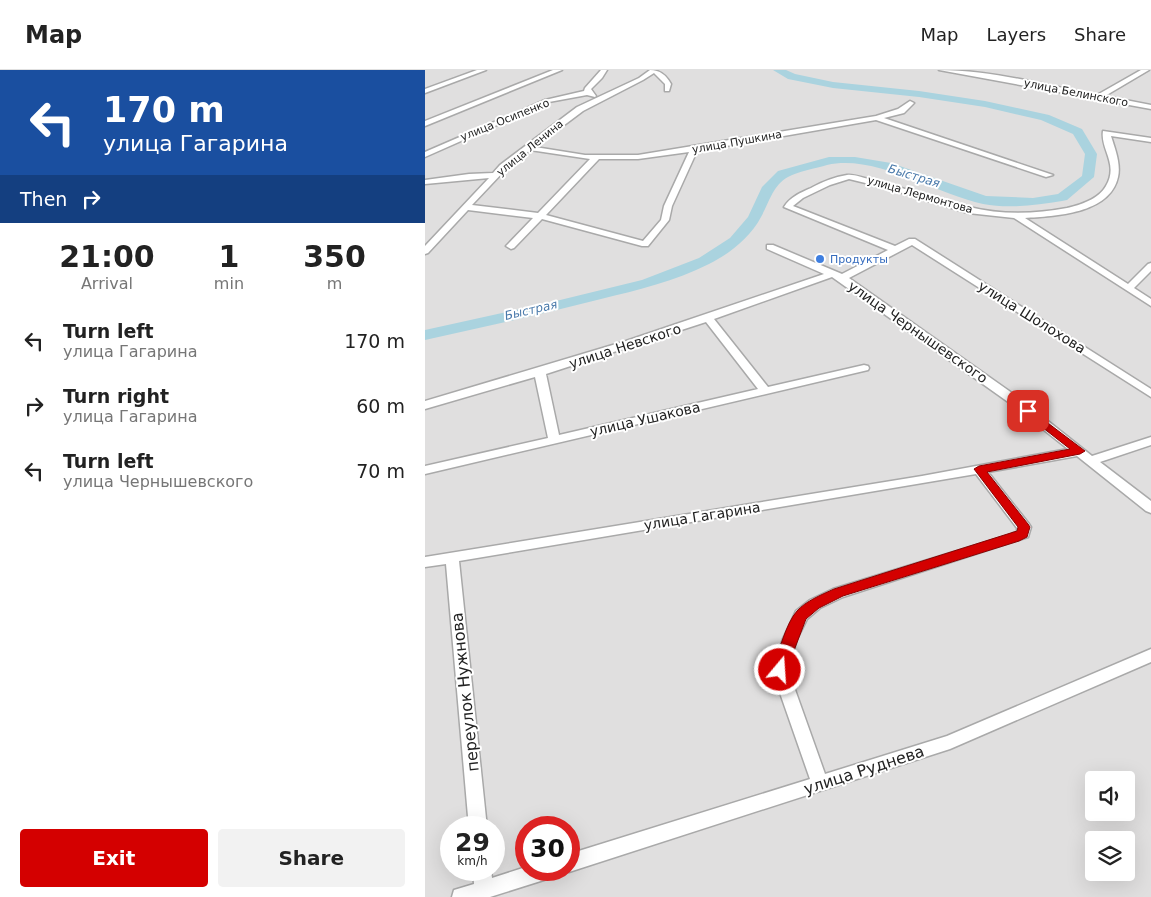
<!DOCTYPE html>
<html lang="en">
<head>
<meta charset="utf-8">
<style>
	:root { --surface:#fff; --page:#f2f2f2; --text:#222; --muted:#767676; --line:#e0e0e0; --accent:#d40000 }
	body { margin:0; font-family:"DejaVu Sans",sans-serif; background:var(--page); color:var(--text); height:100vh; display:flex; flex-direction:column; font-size:19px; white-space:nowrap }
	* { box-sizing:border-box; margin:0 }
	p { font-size:16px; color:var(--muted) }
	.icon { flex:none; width:28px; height:28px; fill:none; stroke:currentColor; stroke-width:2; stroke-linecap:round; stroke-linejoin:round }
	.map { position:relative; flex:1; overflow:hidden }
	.side { display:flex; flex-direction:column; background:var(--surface); width:425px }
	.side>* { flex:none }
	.banner { background:#1a4fa0; color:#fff; overflow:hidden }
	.tools { position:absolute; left:660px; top:701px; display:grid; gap:10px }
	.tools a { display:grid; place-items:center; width:50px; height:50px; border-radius:5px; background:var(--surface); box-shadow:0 5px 20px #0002; font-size:25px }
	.speed { position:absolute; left:15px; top:746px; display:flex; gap:10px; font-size:25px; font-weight:700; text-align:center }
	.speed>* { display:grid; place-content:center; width:65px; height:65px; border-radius:50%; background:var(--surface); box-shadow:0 5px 20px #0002; line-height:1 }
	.speed small { font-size:12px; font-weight:400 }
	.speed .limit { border:8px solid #d22; background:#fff; color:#111 }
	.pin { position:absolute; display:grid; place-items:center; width:42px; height:42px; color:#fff; margin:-21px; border-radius:10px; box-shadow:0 2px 8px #0006 }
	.me { position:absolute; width:55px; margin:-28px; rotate:18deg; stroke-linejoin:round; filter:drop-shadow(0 0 4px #0008) }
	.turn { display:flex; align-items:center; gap:18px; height:105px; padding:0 20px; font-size:22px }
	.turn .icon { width:65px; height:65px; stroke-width:2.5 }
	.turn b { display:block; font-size:35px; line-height:42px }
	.then { display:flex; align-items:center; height:48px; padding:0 20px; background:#0003; gap:10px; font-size:19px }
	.eta { display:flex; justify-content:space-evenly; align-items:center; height:85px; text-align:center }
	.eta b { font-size:30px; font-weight:700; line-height:35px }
	.button { display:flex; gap:10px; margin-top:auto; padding:10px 20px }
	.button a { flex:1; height:58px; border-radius:5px; background:var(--accent); color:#fff; font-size:20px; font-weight:700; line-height:58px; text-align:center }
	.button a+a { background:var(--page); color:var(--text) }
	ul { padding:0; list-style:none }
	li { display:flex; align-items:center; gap:15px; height:65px; padding:0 20px }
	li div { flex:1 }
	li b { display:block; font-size:19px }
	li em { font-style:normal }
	header { display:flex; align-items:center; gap:30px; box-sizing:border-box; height:70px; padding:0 25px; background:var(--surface); border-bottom:1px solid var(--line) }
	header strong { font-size:24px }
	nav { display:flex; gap:28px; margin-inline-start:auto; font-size:18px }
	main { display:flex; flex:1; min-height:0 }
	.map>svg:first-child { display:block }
</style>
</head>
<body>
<header>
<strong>Map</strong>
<nav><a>Map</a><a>Layers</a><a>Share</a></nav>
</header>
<main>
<section class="side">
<div class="banner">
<div class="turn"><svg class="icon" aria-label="left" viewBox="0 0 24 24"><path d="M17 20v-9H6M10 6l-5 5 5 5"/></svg><div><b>170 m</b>улица Гагарина</div></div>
<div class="then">Then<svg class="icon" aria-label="right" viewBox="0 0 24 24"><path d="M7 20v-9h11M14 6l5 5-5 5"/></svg></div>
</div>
<div class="eta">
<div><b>21:00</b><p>Arrival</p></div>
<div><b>1</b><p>min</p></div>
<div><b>350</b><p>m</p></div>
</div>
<ul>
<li><svg class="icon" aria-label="left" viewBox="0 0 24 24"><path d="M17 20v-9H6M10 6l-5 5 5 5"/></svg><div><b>Turn left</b><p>улица Гагарина</p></div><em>170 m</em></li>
<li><svg class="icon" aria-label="right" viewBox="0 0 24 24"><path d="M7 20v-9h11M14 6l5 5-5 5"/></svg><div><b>Turn right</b><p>улица Гагарина</p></div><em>60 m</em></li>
<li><svg class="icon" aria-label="left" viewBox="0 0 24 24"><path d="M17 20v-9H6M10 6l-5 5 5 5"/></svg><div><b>Turn left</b><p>улица Чернышевского</p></div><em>70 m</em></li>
</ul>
<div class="button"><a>Exit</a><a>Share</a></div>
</section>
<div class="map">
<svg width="726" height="827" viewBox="0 0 726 827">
	<rect width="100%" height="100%" fill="#f2efe9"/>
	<path fill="#e0dfdf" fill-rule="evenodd" d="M0 0H726V827H0ZM669 710H701V742H669ZM26 758H69V800H26ZM101 758H144V800H101ZM669 770H701V802H669Z"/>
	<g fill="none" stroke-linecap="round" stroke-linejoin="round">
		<path fill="#aad3df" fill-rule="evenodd" d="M348 0H361L370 4 408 12 494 21 560 31 624 45 657 59 672 84 669 107 642 130 637 131C612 135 584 139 558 134 510 124 452 84 402 95 392 98 371 102 363 107 348 115 344 133 336 147 325 168 304 184 284 194 250 211 213 220 176 229 118 244 59 257 0 270V260L127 232 217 210 274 188 305 168 323 147 337 117 353 101 404 87H430L466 93 561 126 608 128 633 124 657 106 660 84 648 64 616 50 560 37 494 27 408 18 363 9Z"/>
		<defs>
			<g id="minor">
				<polygon points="52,0 61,0 0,23 0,19"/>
				<polygon points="128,0 137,0 0,56 0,51"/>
				<polygon points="176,0 182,0 177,8 166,19 171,26 170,27 162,25 124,32 0,87 0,82 120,30 159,21 160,18"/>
				<path d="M225 0C235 0 241 5 246 14L244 21H240V14L229 3 218 10 158 41 110 77 160 85H213L451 46 473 39 485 31 489 33 479 43 459 48 628 105 621 107 451 50 272 81 247 136 244 150 223 176H217L117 149 89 178 86 179 81 176 83 174 108 148 43 140 3 183 0 184V176L64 108 0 114V110L44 104 68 103 75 95 152 37 214 8ZM105 80 165 89 113 143 47 135 81 99ZM264 82 239 136 236 150 218 171 121 145 174 89H213Z"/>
				<path d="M514 0C567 0 620 15 672 25L716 0H724L680 26 726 35V39Z"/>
				<path d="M678 61 726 68V72L686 66C690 79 696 94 693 107 685 144 630 146 600 148L703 214 723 194 726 193V201L709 218 726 229V236L589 148 543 143 461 118 424 109 405 115 378 128 368 136 470 176 484 169H490L726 319V327L487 175 424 208 594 328 667 386 726 367V375L675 392 726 431V443L721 441 652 386 563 402 604 454 606 457 603 467 418 527 395 538 382 549 372 569 363 600 400 704 522 666 726 579V592L525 679 144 802 139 800H144V784L385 709 347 600 358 569 371 541 385 530 408 519 584 465 592 461V458L551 404 34 491 62 758H44L21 494 0 497V487L497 406 643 379 586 334 407 207 289 249 343 317 439 295 443 296 444 298 443 300 0 404V396L123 368 110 307 0 339V331L201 271 399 204 342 179V175H348L417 204 463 180 359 137C365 127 375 123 386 118 397 112 409 107 422 105 429 104 438 108 444 109 478 117 510 130 544 137 576 145 610 144 642 138 655 135 674 129 681 116 694 94 675 79 678 61ZM281 252 333 319 134 365 121 304Z"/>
				<polygon points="101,797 101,800 131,800 128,806 122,809 65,827 27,827 29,820 49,814 48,800 66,800 67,808"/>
			</g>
		</defs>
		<use href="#minor" stroke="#a9a9a9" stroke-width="3"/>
		<use href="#minor" fill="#fff" fill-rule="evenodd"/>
	</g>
	<path fill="#d40000" stroke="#8a0000" d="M603 338 660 381 655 384 562 402 603 454 605 457 602 467 594 471 418 526 394 538 381 549 360 604 355 606 350 604 348 600C353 584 361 553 372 541 381 531 396 525 409 519L592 461 593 457 549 399 554 396 645 379 599 343 598 341 599 339Z"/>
	<circle fill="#3f7fe0" stroke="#fff" stroke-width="2" cx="395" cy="189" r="5"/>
	<g text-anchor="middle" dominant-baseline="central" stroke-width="4" stroke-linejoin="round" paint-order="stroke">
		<g font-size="11" fill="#222" stroke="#fff">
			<text transform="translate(651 23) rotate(11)">улица Белинского</text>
			<text transform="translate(80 50) rotate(-22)">улица Осипенко</text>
			<text transform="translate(312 72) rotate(-10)">улица Пушкина</text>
			<text transform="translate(105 78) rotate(-39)">улица Ленина</text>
			<text transform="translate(495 125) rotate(16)">улица Лермонтова</text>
		</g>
		<g font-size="11" fill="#366cbe" stroke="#fff" text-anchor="start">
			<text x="405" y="189">Продукты</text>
		</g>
		<g font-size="12" font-style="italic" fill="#4a7aab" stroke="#fff">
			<text transform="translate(489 106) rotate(17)">Быстрая</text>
			<text transform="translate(106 240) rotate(-13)">Быстрая</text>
		</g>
		<g font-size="14" fill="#222" stroke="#fff">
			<text transform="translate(607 247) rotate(32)">улица Шолохова</text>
			<text transform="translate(493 262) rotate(35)">улица Чернышевского</text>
			<text transform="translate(200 276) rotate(-18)">улица Невского</text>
			<text transform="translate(220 349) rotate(-13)">улица Ушакова</text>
			<text transform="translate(277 446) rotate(-9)">улица Гагарина</text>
		</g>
		<g font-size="16" fill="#222" stroke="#fff">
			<text transform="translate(40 622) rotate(-96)">переулок Нужнова</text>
			<text transform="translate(439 700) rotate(-18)">улица Руднева</text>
		</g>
	</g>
</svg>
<div class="tools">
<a><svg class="icon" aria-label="sound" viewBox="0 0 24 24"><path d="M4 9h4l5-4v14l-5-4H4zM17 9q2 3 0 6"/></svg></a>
<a><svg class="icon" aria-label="layers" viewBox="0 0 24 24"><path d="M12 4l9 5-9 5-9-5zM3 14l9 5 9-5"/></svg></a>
</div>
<div class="speed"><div>29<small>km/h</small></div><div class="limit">30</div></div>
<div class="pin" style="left:603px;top:341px;background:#d93025"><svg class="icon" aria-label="arrive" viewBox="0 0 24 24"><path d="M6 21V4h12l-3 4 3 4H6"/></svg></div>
<svg class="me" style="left:355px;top:600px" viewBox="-20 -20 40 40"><circle r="17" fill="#d40000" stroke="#fff" stroke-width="3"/><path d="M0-11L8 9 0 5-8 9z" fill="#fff"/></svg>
</div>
</main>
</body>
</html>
